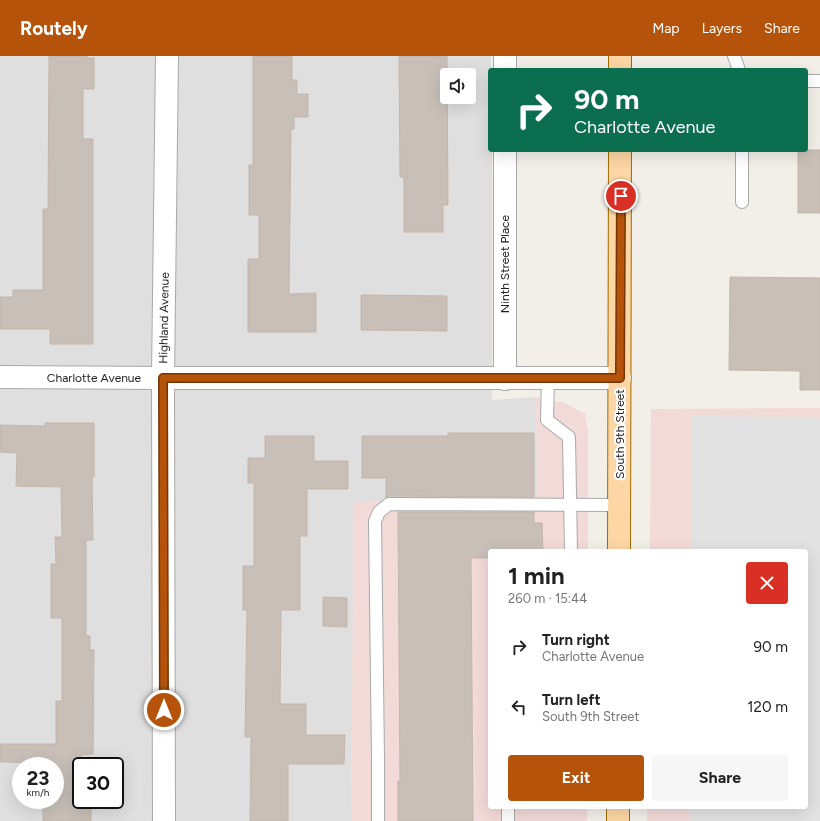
<!DOCTYPE html>
<html lang="en">
<head>
<meta charset="utf-8">
<style>
	:root { --surface:#fff; --page:#f6f6f6; --text:#202124; --muted:#757577; --accent:#b45309 }
	body { margin:0; font-family:Figtree,sans-serif; background:var(--page); color:var(--text); height:100vh; display:flex; flex-direction:column; font-size:15px; white-space:nowrap }
	* { box-sizing:border-box; margin:0 }
	p { font-size:13px; color:var(--muted) }
	.icon { flex:none; width:22px; height:22px; fill:none; stroke:currentColor; stroke-width:2; stroke-linecap:round; stroke-linejoin:round }
	.map { position:relative; flex:1; overflow:hidden }
	.panel { position:absolute; left:488px; top:493px; width:320px; height:260px; display:flex; flex-direction:column; background:var(--surface); border-radius:4px; box-shadow:0 4px 16px #0002 }
	.panel>* { flex:none }
	.guide { position:absolute; left:488px; top:12px; width:320px; height:84px; border-radius:4px; box-shadow:0 4px 16px #0002; background:#0b6e4f; color:#fff; overflow:hidden }
	.controls { position:absolute; left:440px; top:12px; display:grid; gap:8px }
	.controls a { display:grid; place-items:center; width:36px; height:36px; border-radius:4px; background:var(--surface); box-shadow:0 4px 16px #0002; font-size:20px }
	.speed { position:absolute; left:12px; top:701px; display:flex; gap:8px; font-size:20px; font-weight:700; text-align:center }
	.speed>* { display:grid; place-content:center; width:52px; height:52px; border-radius:50%; background:var(--surface); box-shadow:0 4px 16px #0002; line-height:1 }
	.speed small { font-size:10px; font-weight:400 }
	.speed .limit { border:2px solid #111; border-radius:6px; background:#fff; color:#111 }
	.pin { position:absolute; display:grid; place-items:center; width:34px; height:34px; color:#fff; margin:-17px; border:2px solid #fff; border-radius:50%; box-shadow:0 1px 4px #0007 }
	.me { position:absolute; width:44px; margin:-22px; rotate:0deg; stroke-linejoin:round; filter:drop-shadow(0 0 3px #0008) }
	.turn { display:flex; align-items:center; gap:14px; height:84px; padding:0 20px; font-size:18px }
	.turn .icon { width:52px; height:52px; stroke-width:2.5 }
	.turn b { display:block; font-size:28px; line-height:34px }
	.round { display:grid; place-items:center; flex:none; width:42px; height:42px; border-radius:4px; background:var(--page) }
	.summary { display:flex; align-items:center; justify-content:space-between; height:68px; padding:0 20px }
	h1 { font-size:24px; font-weight:700; line-height:30px }
	.action { display:flex; gap:8px; margin-top:auto; padding:8px 20px }
	.action a { flex:1; height:46px; border-radius:4px; background:var(--accent); color:#fff; font-size:16px; font-weight:700; line-height:46px; text-align:center }
	.action a+a { background:var(--page); color:var(--text) }
	ul { padding:0; list-style:none }
	li { display:flex; align-items:center; gap:12px; height:60px; padding:0 20px }
	li div { flex:1 }
	li b { display:block; font-size:15px }
	li em { font-style:normal }
	header { display:flex; align-items:center; gap:24px; box-sizing:border-box; height:56px; padding:0 20px; background:var(--accent); color:#fff }
	header strong { font-size:19px }
	nav { display:flex; gap:22px; margin-inline-start:auto; font-size:14px }
	.map>svg:first-child { display:block }
</style>
</head>
<body>
<header>
<strong>Routely</strong>
<nav><a>Map</a><a>Layers</a><a>Share</a></nav>
</header>
<div class="map">
<svg width="820" height="765" viewBox="0 0 820 765">
	<rect width="100%" height="100%" fill="#f2efe9"/>
	<path fill="#e0dfdf" fill-rule="evenodd" d="M0 0H491V14H490V94H492V344L536 341 538 448 354 446 351 765H0ZM447 19H469V41H447ZM21 710H55V744H21ZM81 710H115V744H81Z"/>
	<g fill="#f2dad9">
		<polygon points="536,341 565,347 585,358 588,375 588,495 490,495 490,751 587,751 587,765 351,765 354,446 538,448"/>
		<polygon points="820,352 820,765 647,765 647,751 806,751 806,495 650,495 651,353"/>
	</g>
	<polygon fill="#e2e2e2" points="692,360 820,361 820,765 690,765 690,751 806,751 806,495 691,495"/>
	<g fill="#c7bfb8" stroke="#c4b6ab">
		<polygon points="49,0 87,0 87,2 94,2 94,33 83,33 83,83 93,83 93,288 50,288 50,273 0,273 0,241 13,241 13,234 43,234 43,153 48,153"/>
		<polygon points="253,0 292,0 292,24 297,24 297,38 308,38 308,61 294,61 294,73 291,73 289,238 316,237 316,276 248,276 248,203 259,203 259,159 249,159 249,109 253,109"/>
		<polygon points="399,0 447,0 448,149 443,149 443,176 404,176 404,121 400,121"/>
		<rect x="798" y="94" width="22" height="63"/>
		<polygon points="730,221 820,222 820,334 800,334 800,315 729,314"/>
		<polygon points="361,239 447,240 447,275 361,274"/>
		<polygon points="45,367 94,367 94,421 92,421 93,484 86,484 86,580 90,580 90,594 94,594 93,698 81,699 81,744 91,744 91,765 43,765 43,745 55,745 55,707 0,706 0,688 56,688 56,645 62,645 62,562 51,562 51,508 56,508 55,481 62,481 61,431 16,430 17,397 0,396 0,369 45,370"/>
		<polygon points="448,377 534,377 534,441 389,440 386,442 386,422 362,422 362,380 448,380"/>
		<polygon points="265,380 314,380 314,405 348,405 348,433 307,433 307,480 300,480 300,554 281,554 280,648 306,648 306,679 345,679 344,708 288,708 288,765 250,765 251,681 245,681 247,554 243,554 243,510 254,510 254,427 248,427 248,402 265,402"/>
		<polygon points="398,456 534,456 534,467 542,467 543,495 490,495 490,502 471,502 473,765 398,765 398,725 400,725"/>
		<polygon points="323,541 347,542 347,571 323,570"/>
	</g>
	<g fill="none" stroke-linecap="round" stroke-linejoin="round">
		<defs>
			<g id="service">
				<polyline points="734,0 739,14"/>
				<polyline points="806,25 820,25"/>
				<polyline points="742,146 742,94"/>
				<polyline points="548,322 547,364 569,381 571,495"/>
				<polyline points="378,765 378,703 375,465 379,456 389,448 619,449"/>
				<polyline points="508,765 508,751"/>
			</g>
			<g id="minor">
				<polyline points="505,0 505,14"/>
				<polyline points="505,94 505,323"/>
				<polyline points="0,321 163,322 164,765"/>
			</g>
			<polyline id="tertiary" points="167,0 163,322 620,322"/>
			<g id="primary">
				<polyline points="620,0 620,14"/>
				<polyline points="619,495 620,94"/>
				<polyline points="618,765 618,751"/>
			</g>
		</defs>
		<use href="#service" stroke="#a9a9a9" stroke-width="14"/>
		<use href="#minor" stroke="#a9a9a9" stroke-width="24"/>
		<use href="#tertiary" stroke="#a9a9a9" stroke-width="24"/>
		<use href="#primary" stroke="#a06b00" stroke-width="24"/>
		<use href="#service" stroke="#fff" stroke-width="12"/>
		<use href="#minor" stroke="#fff" stroke-width="22"/>
		<use href="#tertiary" stroke="#fff" stroke-width="22"/>
		<use href="#primary" stroke="#fcd6a4" stroke-width="22"/>
	</g>
	<g fill="none" stroke-linecap="round" stroke-linejoin="round">
		<defs>
			<polyline id="route" points="164,654 163,322 620,322 621,140"/>
		</defs>
		<use href="#route" stroke="#753606" stroke-width="10"/>
		<use href="#route" stroke="#b45309" stroke-width="7"/>
	</g>
	<g text-anchor="middle" dominant-baseline="central" stroke-width="4" stroke-linejoin="round" paint-order="stroke">
		<g font-size="12" fill="#222" stroke="#fff">
			<text transform="translate(505 208) rotate(-90)">Ninth Street Place</text>
			<text transform="translate(164 262) rotate(-89)">Highland Avenue</text>
			<text x="94" y="322">Charlotte Avenue</text>
			<text transform="translate(620 378) rotate(-90)">South 9th Street</text>
		</g>
	</g>
</svg>
<div class="controls">
<a><svg class="icon" aria-label="sound" viewBox="0 0 24 24"><path d="M4 9h4l5-4v14l-5-4H4zM17 9q2 3 0 6"/></svg></a>
</div>
<div class="speed"><div>23<small>km/h</small></div><div class="limit">30</div></div>
<div class="pin" style="left:621px;top:140px;background:#d93025"><svg class="icon" aria-label="arrive" viewBox="0 0 24 24"><path d="M6 21V4h12l-3 4 3 4H6"/></svg></div>
<svg class="me" style="left:164px;top:654px" viewBox="-20 -20 40 40"><circle r="17" fill="#b45309" stroke="#fff" stroke-width="3"/><path d="M0-11L8 9 0 5-8 9z" fill="#fff"/></svg>
<div class="guide">
<div class="turn"><svg class="icon" aria-label="right" viewBox="0 0 24 24"><path d="M7 20v-9h11M14 6l5 5-5 5"/></svg><div><b>90 m</b>Charlotte Avenue</div></div>
</div>
<section class="panel">
<div class="summary"><div><h1>1 min</h1><p>260 m · 15:44</p></div><a class="round" style="background:#d93025;color:#fff"><svg class="icon" aria-label="close" viewBox="0 0 24 24"><path d="M6 6l12 12M18 6L6 18"/></svg></a></div>
<ul>
<li><svg class="icon" aria-label="right" viewBox="0 0 24 24"><path d="M7 20v-9h11M14 6l5 5-5 5"/></svg><div><b>Turn right</b><p>Charlotte Avenue</p></div><em>90 m</em></li>
<li><svg class="icon" aria-label="left" viewBox="0 0 24 24"><path d="M17 20v-9H6M10 6l-5 5 5 5"/></svg><div><b>Turn left</b><p>South 9th Street</p></div><em>120 m</em></li>
</ul>
<div class="action"><a>Exit</a><a>Share</a></div>
</section>
</div>
</body>
</html>
